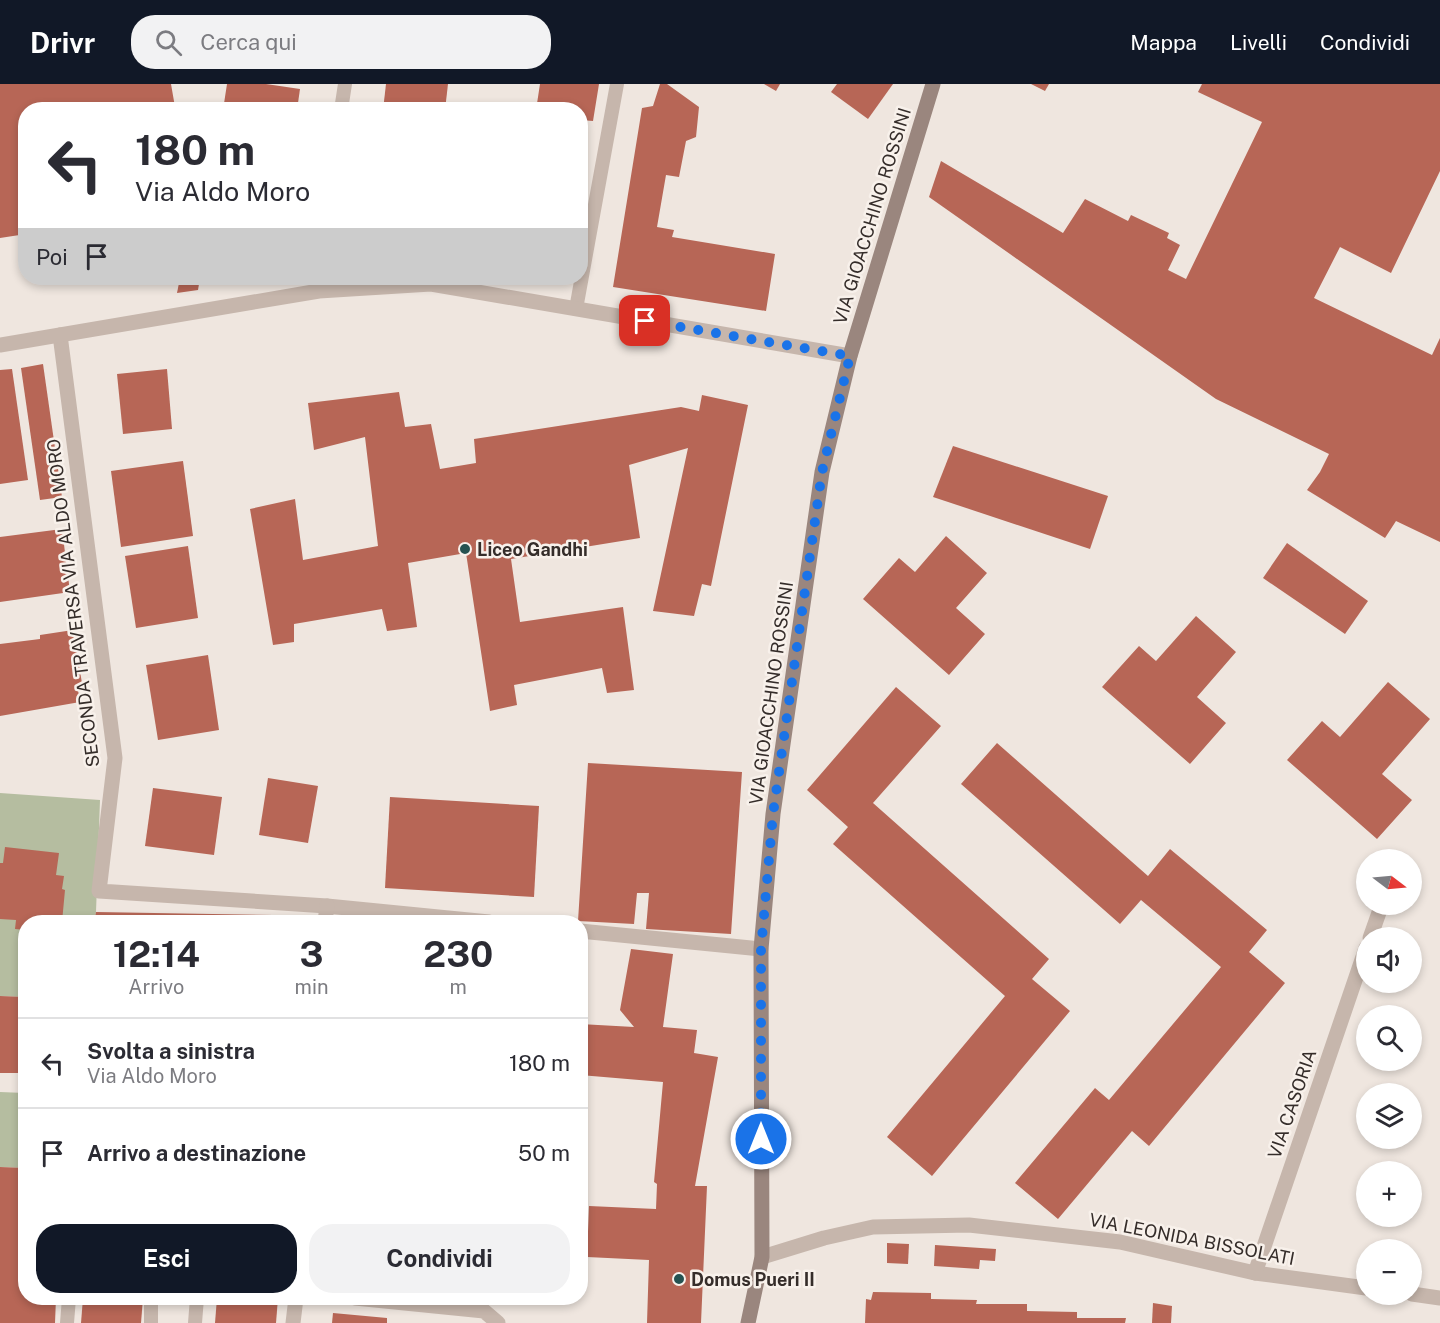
<!DOCTYPE html>
<html lang="it">
<head>
<meta charset="utf-8">
<style>
	:root { --surface:#fff; --page:#f2f2f3; --text:#2b2b33; --muted:#7c7c81; --line:#e1e1e2; --accent:#111827 }
	body { margin:0; font-family:"Public Sans",sans-serif; background:var(--page); color:var(--text); height:100vh; display:flex; flex-direction:column; font-size:22px; white-space:nowrap }
	* { box-sizing:border-box; margin:0 }
	p { font-size:20px; color:var(--muted) }
	.icon { flex:none; width:33px; height:33px; fill:none; stroke:currentColor; stroke-width:2; stroke-linecap:round; stroke-linejoin:round }
	.map { position:relative; flex:1; overflow:hidden }
	.drawer { position:absolute; left:18px; top:831px; width:570px; height:390px; display:flex; flex-direction:column; background:var(--surface); border-radius:24px; box-shadow:0 3px 9px #0003 }
	.drawer>* { flex:none }
	.banner { position:absolute; left:18px; top:18px; width:570px; height:183px; border-radius:24px; box-shadow:0 3px 9px #0003; background:#fff; color:var(--text); overflow:hidden }
	.needle { width:39px; rotate:106deg }
	.tools { position:absolute; left:1356px; top:765px; display:grid; gap:12px }
	.tools a { display:grid; place-items:center; width:66px; height:66px; border-radius:50%; background:var(--surface); box-shadow:0 3px 9px #0003; font-size:30px }
	.pin { position:absolute; display:grid; place-items:center; width:51px; height:51px; color:#fff; margin:-26px; border-radius:12px; box-shadow:0 3px 9px #0006 }
	.me { position:absolute; width:66px; margin:-33px; rotate:0deg; stroke-linejoin:round; filter:drop-shadow(0 0 4px #0008) }
	.turn { display:flex; align-items:center; gap:21px; height:126px; padding:0 18px; font-size:27px }
	.turn .icon { width:78px; height:78px; stroke-width:2.5 }
	.turn b { display:block; font-size:42px; line-height:51px }
	.then { display:flex; align-items:center; height:57px; padding:0 18px; background:#0003; gap:12px; font-size:22px }
	.eta { display:flex; justify-content:space-evenly; align-items:center; height:102px; text-align:center }
	.eta b { font-size:36px; font-weight:700; line-height:42px }
	.primary-button { display:flex; gap:12px; margin-top:auto; padding:12px 18px }
	.primary-button a { flex:1; height:69px; border-radius:24px; background:var(--accent); color:#fff; font-size:24px; font-weight:700; line-height:69px; text-align:center }
	.primary-button a+a { background:var(--page); color:var(--text) }
	ul { padding:0; list-style:none }
	li { display:flex; align-items:center; gap:18px; height:90px; padding:0 18px; border-top:2px solid var(--line) }
	li div { flex:1 }
	li b { display:block; font-size:22px }
	li em { font-style:normal }
	header { display:flex; align-items:center; gap:36px; box-sizing:border-box; height:84px; padding:0 30px; background:var(--accent); color:#fff }
	header strong { font-size:28px }
	nav { display:flex; gap:33px; margin-inline-start:auto; font-size:21px }
	.search { width:420px; height:54px; background:var(--page); display:flex; align-items:center; gap:15px; box-sizing:border-box; padding:0 21px; border-radius:24px; color:var(--muted); font-size:22px }
	.map>svg:first-child { display:block }
</style>
</head>
<body>
<header>
<strong>Drivr</strong>
<div class="search"><svg class="icon" aria-label="search" viewBox="0 0 24 24"><circle cx="10" cy="10" r="6"/><path d="M15 15l6 6"/></svg>Cerca qui</div>
<nav><a>Mappa</a><a>Livelli</a><a>Condividi</a></nav>
</header>
<div class="map">
<svg width="1440" height="1239" viewBox="0 0 1440 1239">
	<rect width="100%" height="100%" fill="#efe6df"/>
	<g fill="#b5bda0">
		<polygon points="0,709 100,716 96,828 94,838 26,838 25,913 0,912"/>
		<polygon points="0,1008 25,1009 25,1084 0,1083"/>
	</g>
	<g fill="#b76656">
		<polygon points="0,0 171,0 175,23 158,26 26,26 26,96 19,97 26,137 26,150 0,154"/>
		<polygon points="227,0 266,0 300,5 297,26 223,26"/>
		<polygon points="386,0 448,0 445,26 383,26"/>
		<polygon points="540,0 599,0 593,37 580,36 580,26 536,26"/>
		<polygon points="660,0 667,0 699,23 696,53 686,57 679,93 666,91 657,143 674,146 672,153 775,170 766,227 613,203 642,24 653,22"/>
		<polygon points="764,0 780,0 776,7"/>
		<polygon points="837,0 893,0 868,35 831,8"/>
		<polygon points="1031,0 1049,0 1045,7"/>
		<polygon points="1202,0 1440,0 1440,87 1391,189 1340,163 1314,214 1432,271 1440,254 1440,458 1396,437 1385,454 1307,406 1320,388 1329,370 1216,315 929,113 941,77 1063,149 1085,115 1128,137 1131,131 1169,149 1167,154 1180,161 1168,186 1186,195 1262,38 1198,8"/>
		<polygon points="180,194 200,194 198,206 177,209"/>
		<polygon points="43,280 62,413 40,416 21,284"/>
		<polygon points="12,285 28,396 0,400 0,286"/>
		<polygon points="167,285 172,345 123,350 117,290"/>
		<polygon points="399,308 405,343 431,340 440,385 476,379 474,355 681,323 699,327 702,311 748,321 711,502 702,500 694,532 653,527 688,364 629,381 640,454 511,475 520,538 623,523 634,606 607,609 602,584 514,601 517,621 490,627 466,469 408,479 417,543 387,547 382,525 294,540 294,558 273,561 250,425 295,415 303,476 378,462 365,353 314,366 308,319"/>
		<polygon points="953,362 1108,412 1090,465 933,413"/>
		<polygon points="183,377 193,452 121,463 111,387"/>
		<polygon points="62,445 70,508 0,518 0,453"/>
		<polygon points="946,452 987,489 956,524 985,550 949,591 863,515 899,474 915,488"/>
		<polygon points="1287,459 1368,517 1345,550 1263,494"/>
		<polygon points="188,462 198,534 136,544 125,472"/>
		<polygon points="1196,532 1236,568 1197,613 1226,639 1190,680 1102,603 1139,562 1156,577"/>
		<polygon points="73,546 83,605 78,606 80,618 0,632 0,560 40,555 40,551"/>
		<polygon points="208,571 219,646 158,656 146,581"/>
		<polygon points="1388,598 1430,635 1382,690 1412,716 1377,755 1287,676 1322,637 1340,653"/>
		<polygon points="896,603 941,642 873,719 1049,875 1032,895 1070,927 932,1092 887,1053 1005,912 833,760 848,743 807,706"/>
		<polygon points="997,659 1148,792 1170,765 1267,846 1249,868 1285,899 1149,1062 1132,1047 1058,1135 1015,1099 1095,1004 1109,1016 1221,883 1141,816 1120,840 961,700"/>
		<polygon points="588,679 742,688 731,850 646,845 649,809 637,809 634,840 578,837"/>
		<polygon points="268,694 318,702 308,759 259,751"/>
		<polygon points="153,704 222,713 214,771 145,762"/>
		<polygon points="390,713 539,722 534,813 385,804"/>
		<polygon points="5,763 59,769 56,791 64,792 62,805 65,806 62,838 26,838 26,846 15,845 16,836 0,835 0,779 3,779"/>
		<polygon points="96,828 273,831 273,838 94,838"/>
		<polygon points="631,865 673,870 663,943 697,946 694,969 718,973 695,1102 707,1102 701,1239 647,1239 649,1176 587,1173 589,1122 656,1125 657,1100 654,1098 663,998 580,991 580,940 634,943 620,926"/>
		<polygon points="0,912 26,913 26,989 0,989"/>
		<polygon points="0,1083 26,1084 26,1214 56,1214 55,1239 0,1239"/>
		<polygon points="887,1159 909,1160 908,1180 887,1179"/>
		<polygon points="935,1161 996,1165 995,1177 980,1176 979,1185 934,1182"/>
		<polygon points="873,1208 931,1209 931,1215 977,1216 976,1220 1027,1220 1027,1227 1077,1228 1077,1234 1126,1234 1125,1239 865,1239 866,1215 871,1216"/>
		<polygon points="83,1214 143,1214 141,1239 81,1239"/>
		<polygon points="217,1214 278,1214 276,1239 215,1239"/>
		<polygon points="1153,1219 1172,1222 1171,1239 1152,1239"/>
		<polygon points="333,1229 387,1234 387,1239 332,1239"/>
	</g>
	<g fill="none" stroke-linecap="round" stroke-linejoin="round">
		<g stroke="#c6b6ac" stroke-width="14">
			<polyline points="341,26 345,0"/>
			<polyline points="576,225 617,0"/>
			<polyline points="67,1239 69,1214"/>
			<polyline points="151,1239 151,1221"/>
			<polyline points="195,1239 197,1214"/>
		</g>
		<g stroke="#c6b6ac" stroke-width="15">
			<polyline points="60,251 115,674 99,807 327,822 489,838"/>
			<polyline points="0,261 319,207 431,200 850,272"/>
			<polyline points="325,838 327,822"/>
			<polyline points="580,847 761,865"/>
			<polyline points="1370,854 1382,820"/>
			<polyline points="762,1173 824,1154 873,1143 969,1141 1120,1158 1255,1189 1366,1204"/>
			<polyline points="1255,1189 1366,864"/>
			<polyline points="1412,1210 1440,1214"/>
			<polyline points="355,1214 484,1227 498,1239"/>
			<polyline points="293,1239 296,1214"/>
		</g>
		<polyline stroke="#9a867e" stroke-width="15" points="748,1239 762,1173 761,865 773,730 822,388 850,272 933,0"/>
	</g>
	<g fill="none" stroke-linecap="round" stroke-linejoin="round">
		<polyline stroke="#1a73e8" stroke-width="10" stroke-dasharray="0 18" points="645,237 850,272 822,388 773,730 761,865 761,1055"/>
	</g>
	<g fill="#255251" stroke="#f8f1eb" stroke-width="2">
		<circle cx="465" cy="465" r="6"/>
		<circle cx="679" cy="1195" r="6"/>
	</g>
	<g text-anchor="middle" dominant-baseline="central" stroke-width="5" stroke-linejoin="round" paint-order="stroke">
		<g font-size="18" fill="#352d2a" stroke="#f8f1eb">
			<text transform="translate(872 132) rotate(-73)">VIA GIOACCHINO ROSSINI</text>
			<text transform="translate(73 519) rotate(-97)">SECONDA TRAVERSA VIA ALDO MORO</text>
			<text transform="translate(771 609) rotate(-82)">VIA GIOACCHINO ROSSINI</text>
			<text transform="translate(1292 1020) rotate(-71)">VIA CASORIA</text>
			<text transform="translate(1192 1155) rotate(11)">VIA LEONIDA BISSOLATI</text>
		</g>
		<g font-size="18" font-weight="bold" fill="#352d2a" stroke="#f8f1eb" text-anchor="start">
			<text x="477" y="465">Liceo Gandhi</text>
			<text x="691" y="1195">Domus Pueri II</text>
		</g>
	</g>
</svg>
<div class="tools">
<a><svg class="needle" viewBox="-14 -14 28 28"><path d="M0-13l5 13h-10z" fill="#e53935"/><path d="M0 13l5-13h-10z" fill="#7c7c81"/></svg></a>
<a><svg class="icon" aria-label="sound" viewBox="0 0 24 24"><path d="M4 9h4l5-4v14l-5-4H4zM17 9q2 3 0 6"/></svg></a>
<a><svg class="icon" aria-label="search" viewBox="0 0 24 24"><circle cx="10" cy="10" r="6"/><path d="M15 15l6 6"/></svg></a>
<a><svg class="icon" aria-label="layers" viewBox="0 0 24 24"><path d="M12 4l9 5-9 5-9-5zM3 14l9 5 9-5"/></svg></a>
<a>+</a>
<a>−</a>
</div>
<div class="pin" style="left:645px;top:237px;background:#d93025"><svg class="icon" aria-label="arrive" viewBox="0 0 24 24"><path d="M6 21V4h12l-3 4 3 4H6"/></svg></div>
<svg class="me" style="left:761px;top:1055px" viewBox="-20 -20 40 40"><circle r="17" fill="#1a73e8" stroke="#fff" stroke-width="3"/><path d="M0-11L8 9 0 5-8 9z" fill="#fff"/></svg>
<div class="banner">
<div class="turn"><svg class="icon" aria-label="left" viewBox="0 0 24 24"><path d="M17 20v-9H6M10 6l-5 5 5 5"/></svg><div><b>180 m</b>Via Aldo Moro</div></div>
<div class="then">Poi<svg class="icon" aria-label="arrive" viewBox="0 0 24 24"><path d="M6 21V4h12l-3 4 3 4H6"/></svg></div>
</div>
<section class="drawer">
<div class="eta">
<div><b>12:14</b><p>Arrivo</p></div>
<div><b>3</b><p>min</p></div>
<div><b>230</b><p>m</p></div>
</div>
<ul>
<li><svg class="icon" aria-label="left" viewBox="0 0 24 24"><path d="M17 20v-9H6M10 6l-5 5 5 5"/></svg><div><b>Svolta a sinistra</b><p>Via Aldo Moro</p></div><em>180 m</em></li>
<li><svg class="icon" aria-label="arrive" viewBox="0 0 24 24"><path d="M6 21V4h12l-3 4 3 4H6"/></svg><div><b>Arrivo a destinazione</b></div><em>50 m</em></li>
</ul>
<div class="primary-button"><a>Esci</a><a>Condividi</a></div>
</section>
</div>
</body>
</html>
